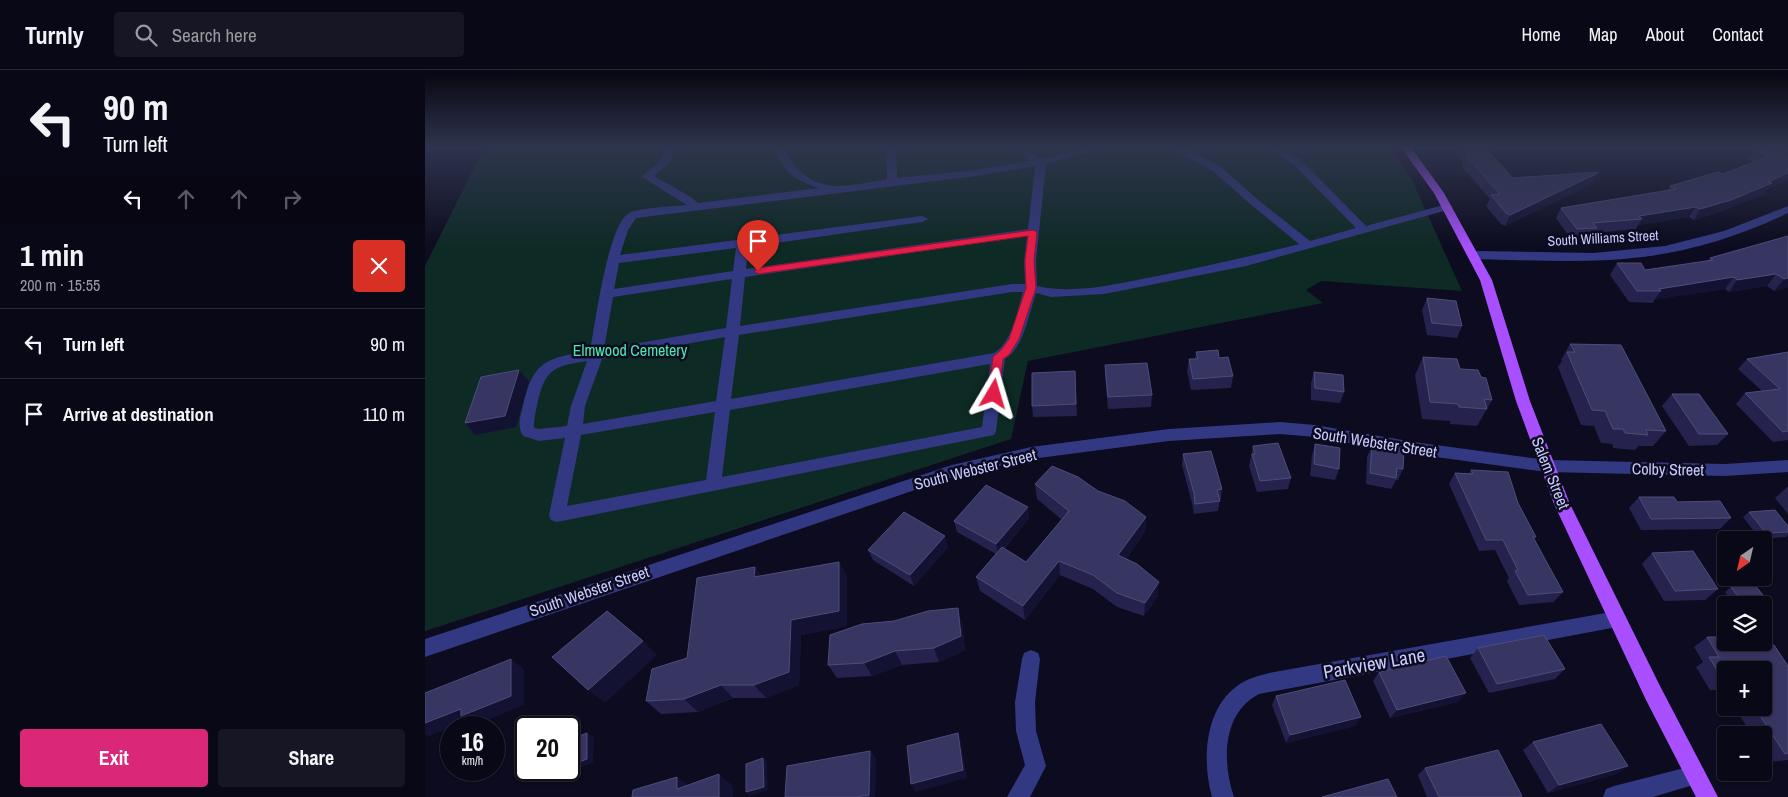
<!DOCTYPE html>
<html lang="en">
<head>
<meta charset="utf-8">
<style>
	:root { --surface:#090817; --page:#171624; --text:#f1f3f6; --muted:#999aa1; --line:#292936; --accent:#db2777 }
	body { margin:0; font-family:"Archivo Narrow",sans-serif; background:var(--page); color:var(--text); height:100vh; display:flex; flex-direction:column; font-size:19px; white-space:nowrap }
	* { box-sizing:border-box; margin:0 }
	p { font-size:16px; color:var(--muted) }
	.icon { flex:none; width:28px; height:28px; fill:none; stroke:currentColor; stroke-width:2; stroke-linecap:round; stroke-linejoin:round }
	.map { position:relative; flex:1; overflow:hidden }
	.sheet { display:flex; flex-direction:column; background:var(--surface); width:425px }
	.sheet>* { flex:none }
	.banner { background:#090817; color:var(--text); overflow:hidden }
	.needle { width:32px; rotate:214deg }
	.buttons { position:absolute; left:1292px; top:461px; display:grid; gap:10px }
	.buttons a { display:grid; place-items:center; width:55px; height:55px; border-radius:5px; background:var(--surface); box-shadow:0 1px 4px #0004,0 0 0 1px var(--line); font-size:25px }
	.speed { position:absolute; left:15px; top:646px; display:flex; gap:10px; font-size:25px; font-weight:700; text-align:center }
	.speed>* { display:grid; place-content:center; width:65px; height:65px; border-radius:50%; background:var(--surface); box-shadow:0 1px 4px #0004,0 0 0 1px var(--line); line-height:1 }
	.speed small { font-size:12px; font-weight:400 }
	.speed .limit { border:2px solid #111; border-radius:8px; background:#fff; color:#111 }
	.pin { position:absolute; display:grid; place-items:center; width:42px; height:42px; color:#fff; margin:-51px -21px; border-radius:50% 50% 50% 0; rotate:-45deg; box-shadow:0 0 5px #0007 }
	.pin .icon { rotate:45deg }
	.me { position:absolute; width:55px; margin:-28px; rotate:7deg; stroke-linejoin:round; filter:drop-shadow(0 0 4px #0008) }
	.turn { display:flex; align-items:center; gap:18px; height:105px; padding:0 20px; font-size:22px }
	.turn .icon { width:65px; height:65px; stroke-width:2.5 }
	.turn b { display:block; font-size:35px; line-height:42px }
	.lanes { display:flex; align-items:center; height:48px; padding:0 20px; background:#0003; justify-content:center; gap:25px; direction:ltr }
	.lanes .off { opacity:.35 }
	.round { display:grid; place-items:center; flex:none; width:52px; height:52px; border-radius:5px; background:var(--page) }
	.summary { display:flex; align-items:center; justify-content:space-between; height:85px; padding:0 20px }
	h1 { font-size:30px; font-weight:700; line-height:38px }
	.primary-button { display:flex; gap:10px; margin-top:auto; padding:10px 20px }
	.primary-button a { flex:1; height:58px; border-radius:5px; background:var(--accent); color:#fff; font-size:20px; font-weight:700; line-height:58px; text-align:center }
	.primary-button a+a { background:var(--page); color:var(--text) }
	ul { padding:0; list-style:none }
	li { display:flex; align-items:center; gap:15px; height:70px; padding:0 20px; border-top:1px solid var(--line) }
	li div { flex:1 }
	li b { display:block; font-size:19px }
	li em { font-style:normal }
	header { display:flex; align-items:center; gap:30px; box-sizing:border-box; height:70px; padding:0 25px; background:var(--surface); border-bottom:1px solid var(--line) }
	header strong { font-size:24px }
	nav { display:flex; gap:28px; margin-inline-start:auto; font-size:18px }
	.search { width:350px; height:45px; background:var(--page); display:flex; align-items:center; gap:12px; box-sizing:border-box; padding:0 18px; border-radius:5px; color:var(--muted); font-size:19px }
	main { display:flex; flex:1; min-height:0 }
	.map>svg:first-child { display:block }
</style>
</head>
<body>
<header>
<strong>Turnly</strong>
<div class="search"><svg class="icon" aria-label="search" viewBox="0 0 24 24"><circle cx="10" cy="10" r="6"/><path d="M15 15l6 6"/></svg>Search here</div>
<nav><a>Home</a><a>Map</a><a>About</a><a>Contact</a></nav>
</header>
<main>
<section class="sheet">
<div class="banner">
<div class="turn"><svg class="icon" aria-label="left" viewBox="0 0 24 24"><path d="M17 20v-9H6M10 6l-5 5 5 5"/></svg><div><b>90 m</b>Turn left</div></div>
<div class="lanes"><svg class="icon" aria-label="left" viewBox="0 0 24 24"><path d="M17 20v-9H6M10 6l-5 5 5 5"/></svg><svg class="icon off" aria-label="ahead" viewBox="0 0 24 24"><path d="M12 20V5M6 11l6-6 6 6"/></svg><svg class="icon off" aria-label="ahead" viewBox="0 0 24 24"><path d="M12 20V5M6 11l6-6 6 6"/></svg><svg class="icon off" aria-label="right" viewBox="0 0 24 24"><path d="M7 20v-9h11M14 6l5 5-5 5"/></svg></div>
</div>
<div class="summary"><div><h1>1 min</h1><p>200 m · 15:55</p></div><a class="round" style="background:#d93025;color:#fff"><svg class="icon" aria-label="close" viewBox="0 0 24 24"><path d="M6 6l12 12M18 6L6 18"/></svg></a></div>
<ul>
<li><svg class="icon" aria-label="left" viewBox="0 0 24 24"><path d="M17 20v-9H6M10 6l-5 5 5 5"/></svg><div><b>Turn left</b></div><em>90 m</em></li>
<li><svg class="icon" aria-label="arrive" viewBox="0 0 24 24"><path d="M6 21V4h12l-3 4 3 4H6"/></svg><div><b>Arrive at destination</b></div><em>110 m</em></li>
</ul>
<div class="primary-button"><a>Exit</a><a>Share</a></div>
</section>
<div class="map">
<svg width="1363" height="727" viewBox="0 0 1363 727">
	<rect width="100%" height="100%" fill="#0c0b1f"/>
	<polygon fill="#0e2a25" points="60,76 965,76 988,112 1037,221 896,211 881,220 898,233 603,291 586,369 0,561 0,196"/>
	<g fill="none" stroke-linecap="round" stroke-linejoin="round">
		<g fill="#323982" fill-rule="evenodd">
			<path d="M237 76H247L248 86 241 96 229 106 266 127 273 133 394 118C371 111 355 100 349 76H359C366 99 387 115 411 116 427 116 446 112 462 109L461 76H471L472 108 551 100 604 91 591 76H601L608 84 617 89 667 76H686L621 94 611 191 612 216C651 225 695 213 733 206 781 196 828 186 874 174L824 133 788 101 751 81 750 79 754 76 759 77 796 97 832 129 885 171 931 158 870 96 842 76H854L878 92 941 156 1022 134 1028 137 1026 139 821 196 679 224 626 227 611 223C604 243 599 278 580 289L571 361 569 365 132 452 126 450 124 445 140 368 114 371 98 366C92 356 95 347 98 336 108 291 121 288 165 281 170 255 183 154 204 143 213 138 250 136 262 135L217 107C225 97 242 92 237 76ZM610 96 603 159 321 199 323 177 497 152 503 149 497 146 195 185 203 160 211 148 551 106ZM602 166 599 191 600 214H587L315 256 320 207ZM311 178 308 201 189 219 194 193ZM307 209 301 258 179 279 188 227ZM587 222H598C592 241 587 273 569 283L306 329 314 265ZM300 267 291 331 158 354 160 336 177 289ZM162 291 146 336 142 356 114 359 109 358C108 351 111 342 112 335 120 300 127 296 162 291ZM565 294 557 357 297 407 305 340ZM290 342 281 410 142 436 156 365Z"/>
			<path d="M1363 136V143C1317 165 1268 181 1217 187 1161 194 1105 190 1049 189L1043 185 1049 181 1168 183 1240 176 1299 161Z"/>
			<polygon points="855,352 890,355 989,372 1122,390 1300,394 1363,390 1363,402 1300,406 1122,402 989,384 890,367 855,364 744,371 606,389 528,407 0,587 0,569 527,395 606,377 744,359"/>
			<path d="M1192 541 1198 543 1201 549 1198 555 1192 557 834 624C797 643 797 692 809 727H787C777 692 779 640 812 616 821 609 833 606 844 603Z"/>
			<polygon points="606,580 613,583 615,589 610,632 611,661 621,696 605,727 582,727 600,695 591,661 590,632 597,589 599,583"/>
			<polygon points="1271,695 1278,698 1281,705 1278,712 1228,727 1178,727 1181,719 1189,716"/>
		</g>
		<polygon fill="#a850ff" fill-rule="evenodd" points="975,76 985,76 1019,123 1067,210 1105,331 1145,434 1235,616 1293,727 1271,727 1221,630 1129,434 1091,331 1055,210 1009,123"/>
	</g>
	<g fill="#25234e">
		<polygon points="1030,76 1058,76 1088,108 1167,114 1080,156 1076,154 1061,136 1065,129 1037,97 1038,93 1029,80"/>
		<polygon points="1124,76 1148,76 1129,80"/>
		<polygon points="1218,76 1256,76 1256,77 1232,84"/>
		<polygon points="1363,76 1343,119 1339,124 1298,141 1269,150 1264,147 1213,155 1211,159 1169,163 1166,168 1146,169 1131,148 1136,138 1242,121 1245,116 1298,104 1329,92 1322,89 1329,79"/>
		<polygon points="1363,166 1363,217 1349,221 1342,216 1304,222 1300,219 1230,229 1228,233 1204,232 1185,205 1192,193 1220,200 1283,191 1285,188"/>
		<polygon points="1002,228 1037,256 1032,268 1002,265 997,240"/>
		<polygon points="1145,274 1241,361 1228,376 1214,376 1210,380 1188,378 1187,374 1176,373 1169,356 1156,355 1133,297 1137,291 1136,290"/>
		<polygon points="771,282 794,288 808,306 806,318 766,320 762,301 764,289 770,289"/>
		<polygon points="1363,282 1363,370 1348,372 1311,334 1320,323 1337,321 1313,299 1322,289"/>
		<polygon points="998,287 1035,299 1056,307 1067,330 1052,356 1025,354 1025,351 997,349 990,305"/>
		<polygon points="680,295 727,325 726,337 683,339 680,306"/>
		<polygon points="650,301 652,346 608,347 607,336"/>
		<polygon points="889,302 919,322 915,333 886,330 886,313"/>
		<polygon points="1247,324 1303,364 1292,375 1264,376 1237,336"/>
		<polygon points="890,374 914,399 910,410 885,406 887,385"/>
		<polygon points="828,376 866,408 863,419 832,422 824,396"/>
		<polygon points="947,376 978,399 973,410 971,410 966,419 941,414 942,387"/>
		<polygon points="758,384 797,419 796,429 795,429 793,441 769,444 767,433 757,395"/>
		<polygon points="1046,400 1093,433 1111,467 1109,469 1138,522 1128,532 1094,535 1082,511 1084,508 1070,480 1054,481 1024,414 1030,403 1044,404"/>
		<polygon points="610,414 673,421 721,447 720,462 701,489 733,526 719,546 692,537 668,519 635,505 600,550 555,521 551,507 571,484 532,462 529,451 603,437 604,448 579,479 601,492 637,450 612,429"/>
		<polygon points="1362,417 1363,417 1363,444 1350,428"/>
		<polygon points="1214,427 1252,432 1306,448 1295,459 1216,460 1204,438"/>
		<polygon points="1324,442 1363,456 1363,465 1361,467 1335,469 1318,447"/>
		<polygon points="523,477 489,516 448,490 443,480"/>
		<polygon points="1227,483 1293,519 1280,530 1239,531 1217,494"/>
		<polygon points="414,492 422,507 422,556 376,565 374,615 341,628 308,628 273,642 236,644 221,631 262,588 330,497 336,506"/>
		<polygon points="1306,517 1346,535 1339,540 1339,535 1309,535 1300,522"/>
		<polygon points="537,553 540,580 514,592 477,595 447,606 412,608 403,595"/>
		<polygon points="1282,567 1312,576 1363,596 1363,690 1344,692 1339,684 1339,665 1327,665 1310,638 1339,638 1339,600 1301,600 1301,624 1298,620 1285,620 1271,597 1278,592 1269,577"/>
		<polygon points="1053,578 1140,599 1130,609 1064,623 1045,588"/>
		<polygon points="954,602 1033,632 965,648 948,611"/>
		<polygon points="851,626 936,647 930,656 861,673 847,635"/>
		<polygon points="1108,672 1203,696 1191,704 1123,723 1098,680"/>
		<polygon points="445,681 451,689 450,727 360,727"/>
		<polygon points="1000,698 1097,726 1096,727 1002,727 993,705"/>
	</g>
	<g fill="#141233">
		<polygon points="1131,76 1148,76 1129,80"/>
		<polygon points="1243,76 1256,76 1256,77 1232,84 1235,78"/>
		<polygon points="1173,103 1167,114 1080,156 1085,145"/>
		<polygon points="1363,103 1363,110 1343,119 1339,124 1298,141 1269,150 1275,139"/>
		<polygon points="1271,137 1264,147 1213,155 1217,149 1214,146"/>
		<polygon points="1351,204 1342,216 1304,222 1312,210"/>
		<polygon points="1309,207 1300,219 1230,229 1236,221 1234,219"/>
		<polygon points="1363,208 1363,217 1349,221 1359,209"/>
		<polygon points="94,300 104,312 91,357 50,365 40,353"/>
		<polygon points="603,437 604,448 573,485 571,474"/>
		<polygon points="721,447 720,462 693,500 693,485"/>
		<polygon points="520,466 523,477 489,516 485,505"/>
		<polygon points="634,491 635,505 600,550 598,536"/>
		<polygon points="414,492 422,507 422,556 376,565 374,615 341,628 329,615 366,550"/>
		<polygon points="330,497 340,512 329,507"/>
		<polygon points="734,512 733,526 719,546 720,533"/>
		<polygon points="533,538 537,553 540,580 514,592 509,578"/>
		<polygon points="218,571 232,585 180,633 163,620"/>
		<polygon points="470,581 477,595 447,606 439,593"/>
		<polygon points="86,589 99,599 99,635 51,655 44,651 4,666 0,664 0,653 36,639"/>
		<polygon points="296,615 308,628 273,642 259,629"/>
		<polygon points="1041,623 1033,632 965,648 972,640"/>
		<polygon points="936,647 930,656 861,673 865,665"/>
		<polygon points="162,663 169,667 168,693 138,705 131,701 133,700 144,700 144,696"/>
		<polygon points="533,663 536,671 542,708 491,722 486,714"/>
		<polygon points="445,681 451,689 450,727 446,727 444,725"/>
		<polygon points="338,688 342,692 343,720 325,726 321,722"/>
		<polygon points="1203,696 1191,704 1123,723 1134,715"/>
		<polygon points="294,704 308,716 308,727 294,727"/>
		<polygon points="252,707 267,718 252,719"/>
	</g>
	<g fill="#373561" stroke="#4e4c7a">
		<polygon points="1037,76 1058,76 1088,108 1173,102 1173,103 1085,145 1081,143 1066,125 1075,124 1041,86 1044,86"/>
		<polygon points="1231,76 1243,76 1235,78"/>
		<polygon points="1333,76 1363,76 1363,103 1343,112 1347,113 1306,130 1275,139 1271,137 1214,146 1217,149 1168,153 1172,158 1152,159 1136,138 1251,119 1245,116 1293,102 1298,104 1344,86 1329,79"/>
		<polygon points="1363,166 1363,208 1359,209 1351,204 1312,210 1309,207 1234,219 1236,221 1212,221 1192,193 1216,193 1220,200 1288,190 1285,188"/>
		<polygon points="1002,228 1031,231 1037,256 1007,253"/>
		<polygon points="1145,274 1196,275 1241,361 1221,360 1223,365 1200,363 1198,359 1188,359 1180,341 1167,340 1142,282 1150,282"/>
		<polygon points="793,280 794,288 803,287 808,306 768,309 764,289 773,289 771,282"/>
		<polygon points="1363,282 1363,361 1358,362 1320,323 1355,319 1322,289"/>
		<polygon points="998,287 1032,289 1035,299 1053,300 1056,307 1061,308 1067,330 1059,329 1062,339 1034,337 1033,334 1005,332"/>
		<polygon points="722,293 727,325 683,327 680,295"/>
		<polygon points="94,300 80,346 40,353 56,307"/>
		<polygon points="650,301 651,334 607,336 607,303"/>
		<polygon points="889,302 918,305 919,322 890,318"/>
		<polygon points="1247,324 1274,324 1303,364 1274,364"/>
		<polygon points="853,373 866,408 835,411 827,384 830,384 828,376"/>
		<polygon points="890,374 915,378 914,399 889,394"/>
		<polygon points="947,376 979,382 978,399 972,398 971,408 945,403"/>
		<polygon points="786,381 797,419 792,420 795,431 770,434 769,423 758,384"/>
		<polygon points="627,396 653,407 673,421 700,431 721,447 693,485 712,494 734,512 720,533 692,523 668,505 634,491 598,536 551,507 577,477 601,492 644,441 610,414"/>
		<polygon points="1046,400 1083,402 1093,433 1111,467 1108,467 1138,522 1103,525 1090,501 1093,500 1078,470 1061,470 1030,403 1048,404"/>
		<polygon points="561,415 603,437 571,474 529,451"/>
		<polygon points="1214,427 1249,427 1252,432 1295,431 1306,448 1226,449"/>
		<polygon points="1350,440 1363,456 1363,462 1341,463 1324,442"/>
		<polygon points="479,442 520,466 485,505 443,480"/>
		<polygon points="1268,481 1293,519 1250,521 1227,483"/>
		<polygon points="414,492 414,541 366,550 364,602 329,615 296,615 259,629 221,631 227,599 262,588 272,508 330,497 329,507"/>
		<polygon points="1329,514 1346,535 1339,536 1339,535 1319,535 1306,517"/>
		<polygon points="533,538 536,566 509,578 470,581 439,593 403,595 405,565 437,554 469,551 503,541"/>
		<polygon points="182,541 218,571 163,620 127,587"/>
		<polygon points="1119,565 1140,599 1072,614 1053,578"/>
		<polygon points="1282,567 1301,567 1301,572 1310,572 1312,576 1349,575 1363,596 1363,683 1360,684 1330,638 1339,638 1339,600 1301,600 1301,611 1299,611 1284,587 1294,587"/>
		<polygon points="1021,586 1041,623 972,640 954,602"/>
		<polygon points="86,589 86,626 36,646 36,639 0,653 0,623"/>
		<polygon points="920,610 936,647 865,665 851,626"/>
		<polygon points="1176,654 1203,696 1134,715 1108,672"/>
		<polygon points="162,663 162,689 144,696 144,670"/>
		<polygon points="533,663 538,700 486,714 482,676"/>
		<polygon points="1073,680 1097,726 1093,727 1014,727 1000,698"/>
		<polygon points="445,681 444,725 431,727 360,727 362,696"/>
		<polygon points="338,688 339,717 321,722 321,694"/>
		<polygon points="294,704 294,727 207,727 208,720 252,707 252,719"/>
		<polygon points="963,709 972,727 897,727"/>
	</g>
	<linearGradient id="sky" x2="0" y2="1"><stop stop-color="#070611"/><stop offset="0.43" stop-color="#2e344d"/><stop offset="1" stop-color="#2e344d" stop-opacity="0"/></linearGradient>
	<rect width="1363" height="178" fill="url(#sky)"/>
	<polygon fill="#e11d48" stroke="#92132f" points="608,160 612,162 609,191 611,218 594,269 584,285 578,289 574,324 569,328 563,324 568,287 576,280 584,269 601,218 600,191 603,166 333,204 329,201 333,198"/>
	<g text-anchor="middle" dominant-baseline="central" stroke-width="5" stroke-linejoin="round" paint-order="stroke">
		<g font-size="14" fill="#c9caff" stroke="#0c0b1f">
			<text transform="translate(1178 168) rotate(-3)">South Williams Street</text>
		</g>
		<g font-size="16" fill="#4ee7ad" stroke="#0c0b1f">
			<text x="205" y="280">Elmwood Cemetery</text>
		</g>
		<g font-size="16" fill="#c9caff" stroke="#0c0b1f">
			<text transform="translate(950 372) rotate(9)">South Webster Street</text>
			<text transform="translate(550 399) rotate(-14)">South Webster Street</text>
			<text transform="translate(1243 399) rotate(1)">Colby Street</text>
			<text transform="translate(1126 403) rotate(68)">Salem Street</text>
			<text transform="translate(164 521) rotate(-19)">South Webster Street</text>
		</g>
		<g font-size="19" fill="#c9caff" stroke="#0c0b1f">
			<text transform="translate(949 593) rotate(-10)">Parkview Lane</text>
		</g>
	</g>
</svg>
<div class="buttons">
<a><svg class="needle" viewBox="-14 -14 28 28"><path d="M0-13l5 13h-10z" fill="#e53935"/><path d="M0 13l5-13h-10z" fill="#999aa1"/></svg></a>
<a><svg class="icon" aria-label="layers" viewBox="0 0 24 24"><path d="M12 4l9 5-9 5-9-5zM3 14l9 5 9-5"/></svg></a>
<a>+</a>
<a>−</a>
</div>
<div class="speed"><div>16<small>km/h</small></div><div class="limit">20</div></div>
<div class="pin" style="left:333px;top:201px;background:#d93025"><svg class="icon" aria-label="arrive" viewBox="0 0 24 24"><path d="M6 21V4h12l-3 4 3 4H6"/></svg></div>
<svg class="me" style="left:569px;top:324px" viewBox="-20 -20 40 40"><path d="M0-17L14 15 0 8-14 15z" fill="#e11d48" stroke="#fff" stroke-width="4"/></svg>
</div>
</main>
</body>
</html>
